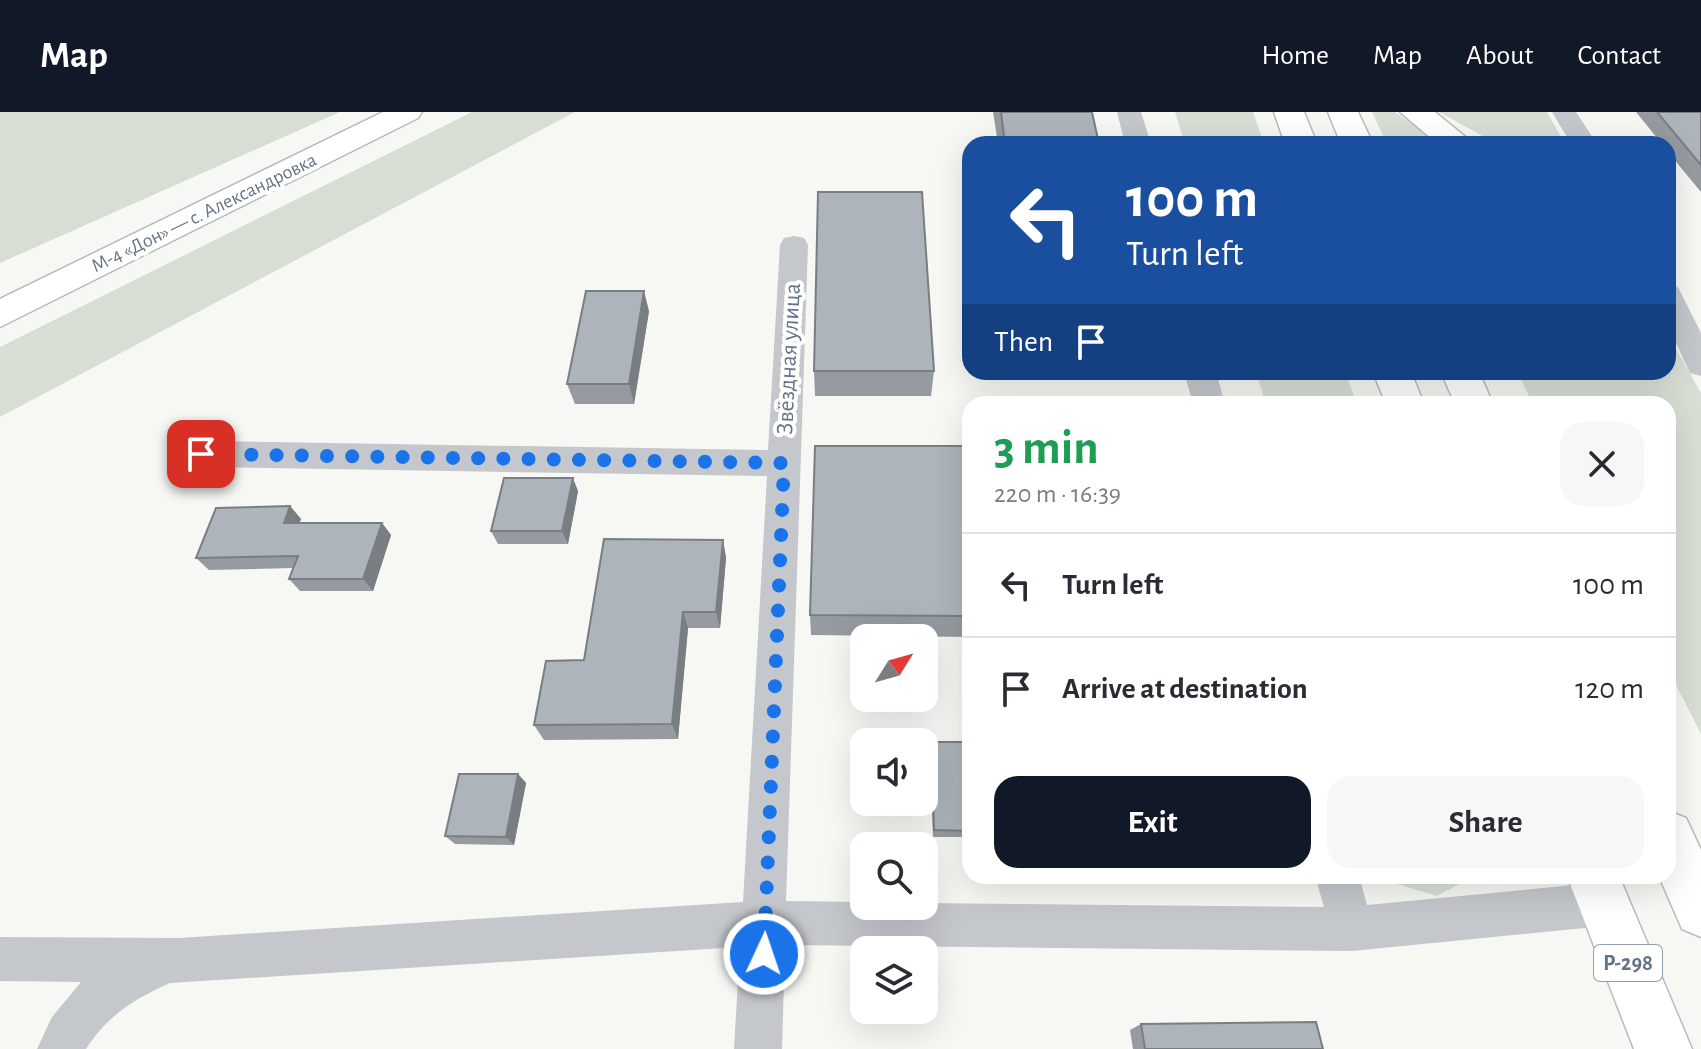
<!DOCTYPE html>
<html lang="en">
<head>
<meta charset="utf-8">
<style>
	:root { --surface:#fff; --page:#f7f7f7; --text:#2b2b33; --muted:#7c7c81; --line:#e1e1e2; --accent:#111827 }
	body { margin:0; font-family:"Alegreya Sans",sans-serif; background:var(--page); color:var(--text); height:100vh; display:flex; flex-direction:column; font-size:30px; white-space:nowrap }
	* { box-sizing:border-box; margin:0 }
	p { font-size:26px; color:var(--muted) }
	.icon { flex:none; width:44px; height:44px; fill:none; stroke:currentColor; stroke-width:2; stroke-linecap:round; stroke-linejoin:round }
	.map { position:relative; flex:1; overflow:hidden }
	.drawer { position:absolute; left:962px; top:284px; width:714px; height:488px; display:flex; flex-direction:column; background:var(--surface); border-radius:24px; box-shadow:0 8px 32px #0002 }
	.drawer>* { flex:none }
	.hud { position:absolute; left:962px; top:24px; width:714px; height:244px; border-radius:24px; box-shadow:0 8px 32px #0002; background:#1a4fa0; color:#fff; overflow:hidden }
	.needle { width:52px; rotate:53deg }
	.fabs { position:absolute; left:850px; top:512px; display:grid; gap:16px }
	.fabs a { display:grid; place-items:center; width:88px; height:88px; border-radius:16px; background:var(--surface); box-shadow:0 8px 32px #0002; font-size:40px }
	.pin { position:absolute; display:grid; place-items:center; width:68px; height:68px; color:#fff; margin:-34px; border-radius:16px; box-shadow:0 4px 12px #0006 }
	.me { position:absolute; width:88px; margin:-44px; rotate:3deg; stroke-linejoin:round; filter:drop-shadow(0 0 6px #0008) }
	.turn { display:flex; align-items:center; gap:28px; height:168px; padding:0 32px; font-size:36px }
	.turn .icon { width:104px; height:104px; stroke-width:2.5 }
	.turn b { display:block; font-size:56px; line-height:68px }
	.then { display:flex; align-items:center; height:76px; padding:0 32px; background:#0003; gap:16px; font-size:30px }
	.round { display:grid; place-items:center; flex:none; width:84px; height:84px; border-radius:24px; background:var(--page) }
	.summary { display:flex; align-items:center; justify-content:space-between; height:136px; padding:0 32px }
	h1 { font-size:48px; font-weight:700; line-height:60px; color:#1e9e55 }
	.button { display:flex; gap:16px; margin-top:auto; padding:16px 32px }
	.button a { flex:1; height:92px; border-radius:24px; background:var(--accent); color:#fff; font-size:32px; font-weight:700; line-height:92px; text-align:center }
	.button a+a { background:var(--page); color:var(--text) }
	ul { padding:0; list-style:none }
	li { display:flex; align-items:center; gap:24px; height:104px; padding:0 32px; border-top:2px solid var(--line) }
	li div { flex:1 }
	li b { display:block; font-size:30px }
	li em { font-style:normal }
	header { display:flex; align-items:center; gap:48px; box-sizing:border-box; height:112px; padding:0 40px; background:var(--accent); color:#fff }
	header strong { font-size:38px }
	nav { display:flex; gap:44px; margin-inline-start:auto; font-size:28px }
	.map>svg:first-child { display:block }
</style>
</head>
<body>
<header>
<strong>Map</strong>
<nav><a>Home</a><a>Map</a><a>About</a><a>Contact</a></nav>
</header>
<div class="map">
<svg width="1701" height="937" viewBox="0 0 1701 937">
	<rect width="100%" height="100%" fill="#f7f7f4"/>
	<g fill="#d7dfd5">
		<polygon points="0,0 340,0 0,151"/>
		<polygon points="472,0 575,0 0,305 0,235"/>
		<polygon points="1175,0 1253,0 1264,32 1185,32"/>
		<polygon points="1372,0 1395,0 1440,32 1387,32"/>
		<polygon points="1439,0 1547,0 1565,32 1497,32"/>
		<polygon points="1668,222 1701,281 1701,622 1668,557 1668,292 1533,292 1517,260 1668,260"/>
		<polygon points="1256,260 1345,260 1357,292 1266,292"/>
		<polygon points="1370,764 1474,764 1437,784"/>
	</g>
	<g fill="none" stroke-linecap="round" stroke-linejoin="round">
		<defs>
			<polygon id="major" points="383,0 422,0 418,6 0,215 0,187"/>
			<g id="highway">
				<polygon points="1274,0 1304,0 1317,32 1285,32"/>
				<polygon points="1328,0 1358,0 1373,32 1341,32"/>
				<polygon points="1400,0 1435,0 1474,32 1438,32"/>
				<polygon points="1373,260 1411,260 1424,292 1386,292"/>
				<polygon points="1441,260 1479,260 1493,292 1455,292"/>
				<polygon points="1668,699 1686,706 1701,738 1701,825 1682,817 1659,764 1668,764"/>
				<polygon points="1567,764 1619,764 1692,937 1634,937"/>
			</g>
		</defs>
		<use href="#major" stroke="#b7bbbf" stroke-width="3"/>
		<use href="#highway" stroke="#b9bbbf" stroke-width="3"/>
		<g fill="#c4c7cb" fill-rule="evenodd">
			<polygon points="1117,0 1141,0 1151,32 1125,32"/>
			<polygon points="1552,0 1576,0 1597,32 1571,32"/>
			<path d="M794 124 804 126 808 133 786 789 864 790V794H924V791L1324 795 1315 764H1359L1367 793 1605 770 1620 777 1627 792 1620 807 1605 814 1352 839 785 833 782 937H734L740 835 170 871C134 887 108 903 86 937H37L52 905 81 870 0 869V825L179 826 743 790 767 364 201 355 189 351 185 342 189 333 201 329 768 338 780 133 784 126Z"/>
			<polygon points="1668,172 1678,175 1701,221 1701,264 1690,261 1668,214"/>
			<polygon points="1184,260 1216,260 1225,292 1193,292"/>
		</g>
		<use href="#major" fill="#fff" fill-rule="evenodd"/>
		<use href="#highway" fill="#fff" fill-rule="evenodd"/>
	</g>
	<g fill="#959ba1">
		<polygon points="993,0 1092,0 1099,32 998,32"/>
		<polygon points="1636,0 1701,0 1701,80 1668,40 1668,32 1662,32"/>
		<polygon points="649,199 634,292 575,292 567,272"/>
		<polygon points="814,259 934,259 931,284 815,284"/>
		<polygon points="970,334 970,525 811,523 810,503"/>
		<polygon points="578,379 568,432 498,432 491,419"/>
		<polygon points="290,394 301,407 299,411 382,411 391,423 373,479 300,479 289,467 293,456 209,458 196,446"/>
		<polygon points="723,428 726,446 720,516 688,516 678,627 544,628 534,613 584,548"/>
		<polygon points="931,630 970,630 970,725 933,725 930,637"/>
		<polygon points="518,662 526,671 514,733 455,732 445,724"/>
		<polygon points="1141,912 1323,937 1133,937 1130,918"/>
	</g>
	<g fill="#797e83">
		<polygon points="644,179 649,199 634,292 629,272"/>
		<polygon points="573,366 578,379 568,432 562,419"/>
		<polygon points="290,394 301,407 295,423 284,411"/>
		<polygon points="382,411 391,423 373,479 363,467"/>
		<polygon points="723,428 726,446 720,516 716,500"/>
		<polygon points="683,500 688,516 678,627 672,612"/>
		<polygon points="518,662 526,671 514,733 506,725"/>
	</g>
	<g fill="#adb4bb" stroke="#797e83" stroke-width="2">
		<polygon points="1001,0 1092,0 1099,32 1005,32"/>
		<polygon points="1657,0 1701,0 1701,53"/>
		<polygon points="818,80 922,80 934,259 814,259"/>
		<polygon points="586,179 644,179 629,272 567,272"/>
		<polygon points="815,334 970,334 970,504 810,503"/>
		<polygon points="504,366 573,366 562,419 491,419"/>
		<polygon points="290,394 284,411 382,411 363,467 289,467 298,444 196,446 216,396"/>
		<polygon points="604,427 723,428 716,500 683,500 672,612 534,613 546,549 584,548"/>
		<polygon points="931,630 970,630 970,719 934,718"/>
		<polygon points="459,662 518,662 506,725 445,724"/>
		<polygon points="1316,910 1323,937 1145,937 1141,912"/>
	</g>
	<g fill="none" stroke-linecap="round" stroke-linejoin="round">
		<polyline stroke="#1a73e8" stroke-width="14" stroke-dasharray="0 25.2" points="201,342 784,351 764,842"/>
	</g>
	<g text-anchor="middle" dominant-baseline="central" stroke-width="8" stroke-linejoin="round" paint-order="stroke">
		<g font-size="20" fill="#657486" stroke="#fff">
			<text transform="translate(204 101) rotate(-26)">М-4 «Дон» — с. Александровка</text>
		</g>
		<rect fill="#fff" stroke="#939eaa" stroke-width="2" x="1594" y="833" width="68" height="36" rx="6"/>
		<g font-size="22" font-weight="bold" fill="#657486">
			<text x="1628" y="851">Р-298</text>
		</g>
		<g font-size="24" fill="#657486" stroke="#fff">
			<text transform="translate(789 247) rotate(-87)">Звёздная улица</text>
		</g>
	</g>
</svg>
<div class="fabs">
<a><svg class="needle" viewBox="-14 -14 28 28"><path d="M0-13l5 13h-10z" fill="#e53935"/><path d="M0 13l5-13h-10z" fill="#7c7c81"/></svg></a>
<a><svg class="icon" aria-label="sound" viewBox="0 0 24 24"><path d="M4 9h4l5-4v14l-5-4H4zM17 9q2 3 0 6"/></svg></a>
<a><svg class="icon" aria-label="search" viewBox="0 0 24 24"><circle cx="10" cy="10" r="6"/><path d="M15 15l6 6"/></svg></a>
<a><svg class="icon" aria-label="layers" viewBox="0 0 24 24"><path d="M12 4l9 5-9 5-9-5zM3 14l9 5 9-5"/></svg></a>
</div>
<div class="pin" style="left:201px;top:342px;background:#d93025"><svg class="icon" aria-label="arrive" viewBox="0 0 24 24"><path d="M6 21V4h12l-3 4 3 4H6"/></svg></div>
<svg class="me" style="left:764px;top:842px" viewBox="-20 -20 40 40"><circle r="17" fill="#1a73e8" stroke="#fff" stroke-width="3"/><path d="M0-11L8 9 0 5-8 9z" fill="#fff"/></svg>
<div class="hud">
<div class="turn"><svg class="icon" aria-label="left" viewBox="0 0 24 24"><path d="M17 20v-9H6M10 6l-5 5 5 5"/></svg><div><b>100 m</b>Turn left</div></div>
<div class="then">Then<svg class="icon" aria-label="arrive" viewBox="0 0 24 24"><path d="M6 21V4h12l-3 4 3 4H6"/></svg></div>
</div>
<section class="drawer">
<div class="summary"><div><h1>3 min</h1><p>220 m · 16:39</p></div><a class="round"><svg class="icon" aria-label="close" viewBox="0 0 24 24"><path d="M6 6l12 12M18 6L6 18"/></svg></a></div>
<ul>
<li><svg class="icon" aria-label="left" viewBox="0 0 24 24"><path d="M17 20v-9H6M10 6l-5 5 5 5"/></svg><div><b>Turn left</b></div><em>100 m</em></li>
<li><svg class="icon" aria-label="arrive" viewBox="0 0 24 24"><path d="M6 21V4h12l-3 4 3 4H6"/></svg><div><b>Arrive at destination</b></div><em>120 m</em></li>
</ul>
<div class="button"><a>Exit</a><a>Share</a></div>
</section>
</div>
</body>
</html>
